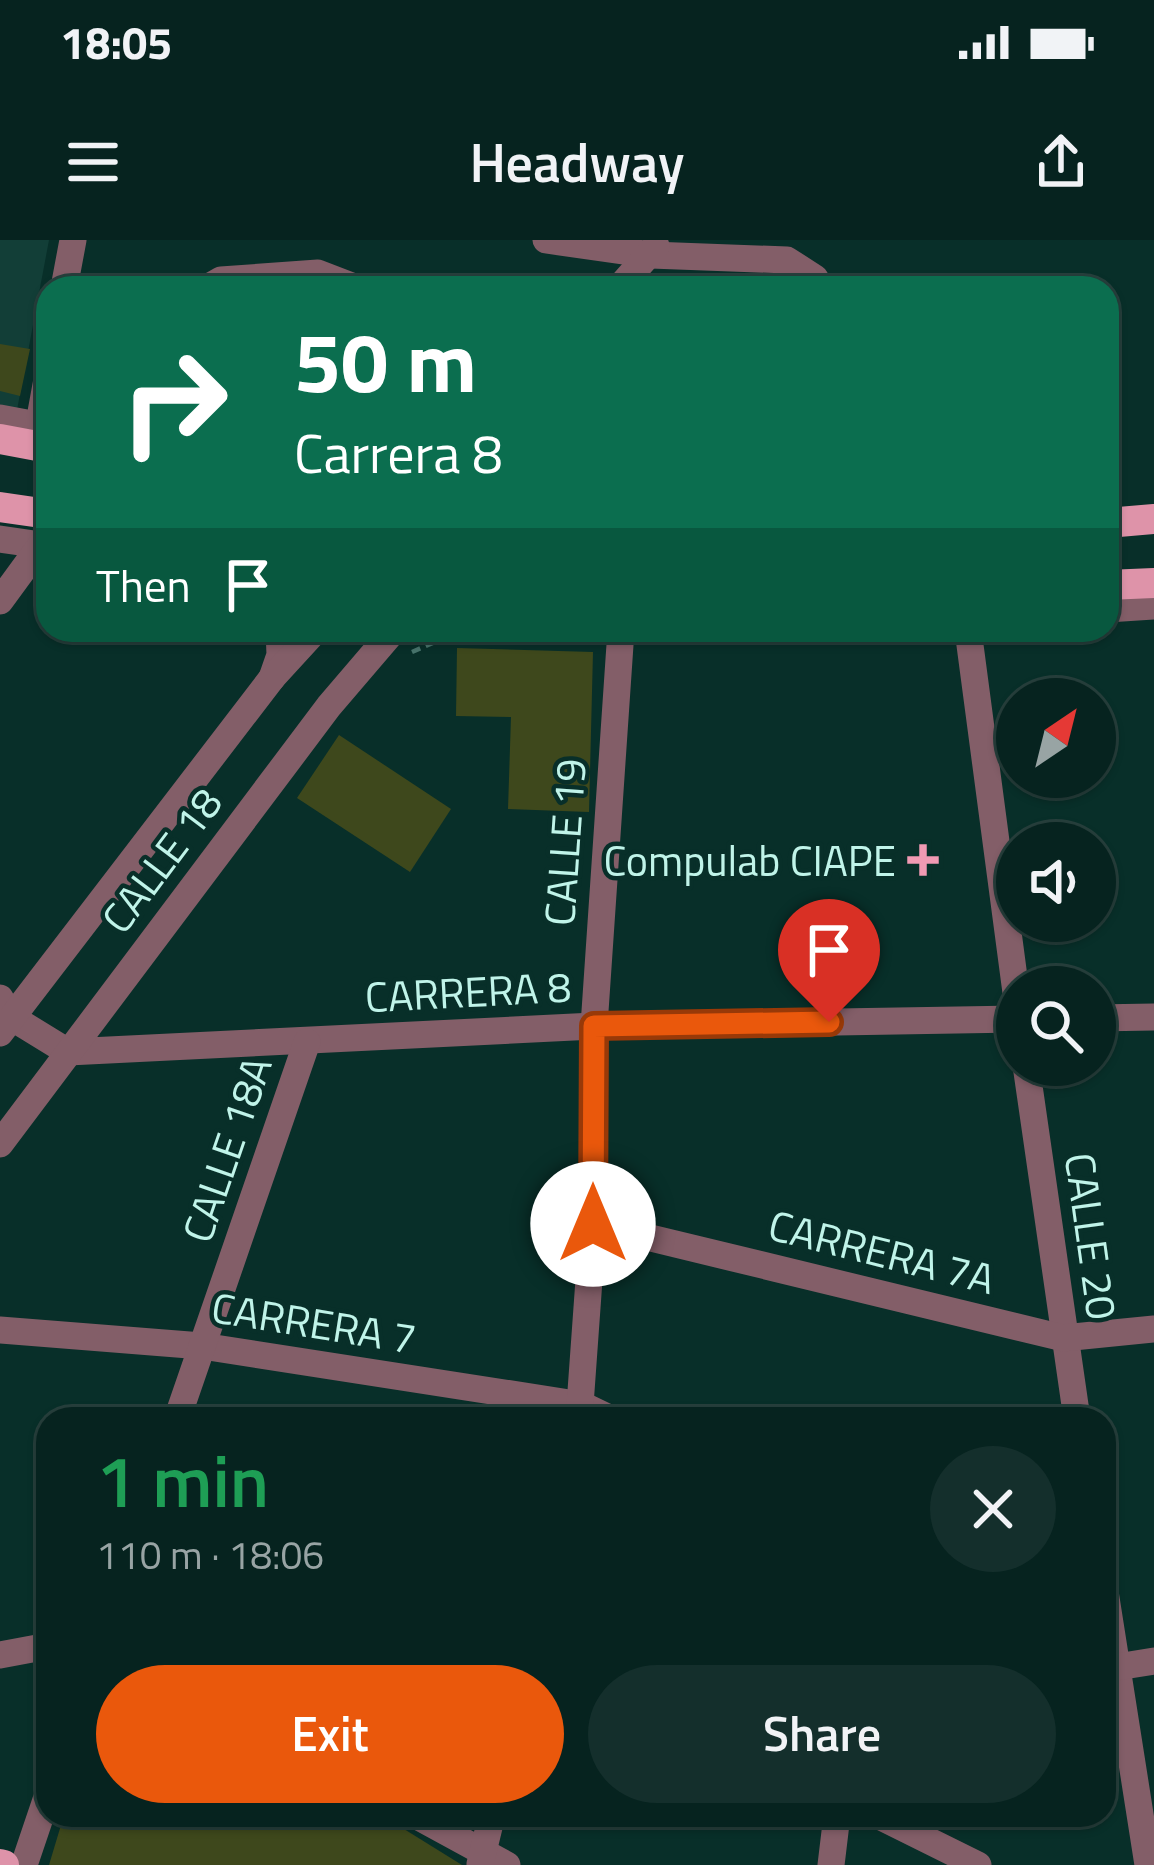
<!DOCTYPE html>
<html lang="en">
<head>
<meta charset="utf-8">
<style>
	:root { --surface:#06231f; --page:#142f2c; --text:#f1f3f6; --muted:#98a4a4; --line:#27403d; --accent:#ea580c }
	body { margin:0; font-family:"Titillium Web",sans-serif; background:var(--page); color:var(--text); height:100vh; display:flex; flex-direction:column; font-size:45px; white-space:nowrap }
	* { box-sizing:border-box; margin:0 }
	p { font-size:39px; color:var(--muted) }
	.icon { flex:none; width:66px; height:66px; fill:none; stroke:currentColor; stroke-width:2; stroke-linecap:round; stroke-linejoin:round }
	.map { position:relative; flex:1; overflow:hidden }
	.panel { position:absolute; left:36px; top:1167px; width:1080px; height:420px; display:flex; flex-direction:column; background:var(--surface); border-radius:36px; box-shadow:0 3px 9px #0004,0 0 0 3px var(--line) }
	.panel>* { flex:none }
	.hud { position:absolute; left:36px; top:36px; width:1083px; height:366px; border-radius:36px; box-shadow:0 3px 9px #0004,0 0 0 3px var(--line); background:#0b6e4f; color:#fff; overflow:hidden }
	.needle { width:78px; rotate:35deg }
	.buttons { position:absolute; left:996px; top:438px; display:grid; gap:24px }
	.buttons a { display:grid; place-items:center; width:120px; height:120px; border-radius:50%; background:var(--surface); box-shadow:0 3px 9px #0004,0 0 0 3px var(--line); font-size:60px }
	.pin { position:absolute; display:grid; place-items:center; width:102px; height:102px; color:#fff; margin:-123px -51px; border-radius:50% 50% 50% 0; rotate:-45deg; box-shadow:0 0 12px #0007 }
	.pin .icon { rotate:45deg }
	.me { position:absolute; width:132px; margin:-66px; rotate:0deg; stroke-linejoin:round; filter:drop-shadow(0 0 9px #0008) }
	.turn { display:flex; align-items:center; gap:42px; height:252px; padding:0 60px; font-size:54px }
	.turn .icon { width:156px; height:156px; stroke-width:2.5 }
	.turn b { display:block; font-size:84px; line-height:102px }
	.then { display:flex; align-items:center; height:114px; padding:0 60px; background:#0003; gap:24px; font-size:45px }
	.round { display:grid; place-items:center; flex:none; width:126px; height:126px; border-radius:63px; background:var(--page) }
	.overview { display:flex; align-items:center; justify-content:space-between; height:204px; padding:0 60px }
	h1 { font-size:72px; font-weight:600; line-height:90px; color:#1e9e55 }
	.action { display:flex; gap:24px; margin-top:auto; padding:24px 60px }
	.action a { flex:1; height:138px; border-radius:72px; background:var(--accent); color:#fff; font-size:48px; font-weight:600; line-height:138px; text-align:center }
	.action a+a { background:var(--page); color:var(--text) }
	.status { display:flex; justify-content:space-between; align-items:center; height:84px; padding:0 60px; background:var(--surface); direction:ltr }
	.status svg { height:33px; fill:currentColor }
	header { display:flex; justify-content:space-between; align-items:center; height:156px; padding:0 60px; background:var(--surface); font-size:54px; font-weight:600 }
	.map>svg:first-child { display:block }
</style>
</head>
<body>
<div class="status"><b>18:05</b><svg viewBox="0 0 49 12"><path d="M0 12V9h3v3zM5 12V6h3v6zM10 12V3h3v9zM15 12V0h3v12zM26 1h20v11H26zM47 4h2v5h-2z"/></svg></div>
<header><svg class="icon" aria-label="menu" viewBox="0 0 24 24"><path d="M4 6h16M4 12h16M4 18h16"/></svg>Headway<svg class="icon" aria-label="share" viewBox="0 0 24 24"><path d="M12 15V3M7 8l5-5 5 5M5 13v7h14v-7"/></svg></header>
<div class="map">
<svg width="1154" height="1625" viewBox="0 0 1154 1625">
	<rect width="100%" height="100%" fill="#082f29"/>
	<polygon fill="#123e37" points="0,0 49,0 17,170 0,166"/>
	<g fill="#3e481c">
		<polygon points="0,104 30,109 20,156 0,151"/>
		<polygon points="457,408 593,412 589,572 508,569 511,477 456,476"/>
		<polygon points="339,495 451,569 410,632 297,558"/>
		<polygon points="64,1575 368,1575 404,1589 462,1625 49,1625"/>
	</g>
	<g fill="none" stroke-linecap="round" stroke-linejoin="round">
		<polyline stroke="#48746c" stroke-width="4.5" stroke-dasharray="9 6" stroke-linecap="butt" points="412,412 462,390"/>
		<g stroke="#835e68" stroke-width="27">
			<polyline points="546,0 651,15 787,20 815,38 820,48"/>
			<polyline points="64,48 73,0"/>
			<polyline points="207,48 221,40 318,33 357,48"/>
			<polyline points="619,48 656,6"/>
			<polyline points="0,178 48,187"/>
			<polyline points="35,205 48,134"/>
			<polyline points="0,299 48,306"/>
			<polyline points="0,361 41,305"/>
			<polyline points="1107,369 1154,366"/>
			<polyline points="968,390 1017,760"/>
			<polyline points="272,438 280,415 279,390"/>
			<polyline points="0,758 11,777 68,812 594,786 1017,779"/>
			<polyline points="1095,778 1154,777"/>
			<polyline points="0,793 272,438 316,390"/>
			<polyline points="1026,825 1077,1179"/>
			<polyline points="0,904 329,466 394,390"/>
			<polyline points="593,984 1063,1098 1154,1089"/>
			<polyline points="0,1090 202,1106 582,1165 611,1179"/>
			<polyline points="177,1179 307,802"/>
			<polyline points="579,1179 593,984 594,786 621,390"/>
			<polyline points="1104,1345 1148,1625"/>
			<polyline points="0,1415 48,1406"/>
			<polyline points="1104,1420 1117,1427 1154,1421"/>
			<polyline points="415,1575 507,1625"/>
			<polyline points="877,1575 978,1625"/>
			<polyline points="480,1624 492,1575"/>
			<polyline points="24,1625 48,1554"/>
			<polyline points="831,1625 837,1575"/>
		</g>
		<g stroke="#de93a9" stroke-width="30">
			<polyline points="0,199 48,208"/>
			<polyline points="0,267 48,274"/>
			<polyline points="1107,283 1154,279"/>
			<polyline points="1107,345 1154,343"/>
			<polyline points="0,1624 4,1625"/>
		</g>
	</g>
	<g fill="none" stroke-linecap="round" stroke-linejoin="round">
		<defs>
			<polyline id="route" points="593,984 594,786 829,782"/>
		</defs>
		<use href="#route" stroke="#983908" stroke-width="30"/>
		<use href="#route" stroke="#ea580c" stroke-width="21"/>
	</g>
	<path fill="#f19ab3" stroke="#082f29" stroke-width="4.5" d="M917 602h12v12h12v12h-12v12h-12v-12h-12v-12h12z"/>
	<g text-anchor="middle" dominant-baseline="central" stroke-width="9" stroke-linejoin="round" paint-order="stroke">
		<g font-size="42" fill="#c0f4e9" stroke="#082f29">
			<text transform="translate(564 602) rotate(-86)">CALLE 19</text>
			<text transform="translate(161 620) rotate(-53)">CALLE 18</text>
			<text transform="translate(468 751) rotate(-3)">CARRERA 8</text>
			<text transform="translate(226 909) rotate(-71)">CALLE 18A</text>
			<text transform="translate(1092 996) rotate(82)">CALLE 20</text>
			<text transform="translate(882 1011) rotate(14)">CARRERA 7A</text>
			<text transform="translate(314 1082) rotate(9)">CARRERA 7</text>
		</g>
		<g font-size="42" fill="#c0f4e9" stroke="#082f29" text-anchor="end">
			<text x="896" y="620">Compulab CIAPE</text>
		</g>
	</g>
</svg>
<div class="buttons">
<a><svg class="needle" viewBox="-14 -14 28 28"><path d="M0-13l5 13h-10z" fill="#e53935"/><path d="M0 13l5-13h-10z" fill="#98a4a4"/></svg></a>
<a><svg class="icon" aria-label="sound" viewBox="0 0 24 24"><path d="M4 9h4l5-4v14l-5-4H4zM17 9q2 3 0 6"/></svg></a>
<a><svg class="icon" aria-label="search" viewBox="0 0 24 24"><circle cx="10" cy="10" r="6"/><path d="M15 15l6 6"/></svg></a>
</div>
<div class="pin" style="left:829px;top:782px;background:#d93025"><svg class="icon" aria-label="arrive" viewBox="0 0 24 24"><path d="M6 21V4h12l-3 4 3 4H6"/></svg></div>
<svg class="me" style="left:593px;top:984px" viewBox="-20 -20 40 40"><circle r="19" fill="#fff"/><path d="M0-13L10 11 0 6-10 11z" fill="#ea580c"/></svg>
<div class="hud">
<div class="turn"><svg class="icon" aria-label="right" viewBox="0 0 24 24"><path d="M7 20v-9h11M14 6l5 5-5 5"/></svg><div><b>50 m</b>Carrera 8</div></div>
<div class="then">Then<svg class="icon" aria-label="arrive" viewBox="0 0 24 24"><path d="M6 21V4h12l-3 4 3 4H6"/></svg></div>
</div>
<section class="panel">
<div class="overview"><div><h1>1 min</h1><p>110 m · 18:06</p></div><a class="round"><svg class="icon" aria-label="close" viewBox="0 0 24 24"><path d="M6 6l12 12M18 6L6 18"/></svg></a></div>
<div class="action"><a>Exit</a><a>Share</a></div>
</section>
</div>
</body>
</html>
